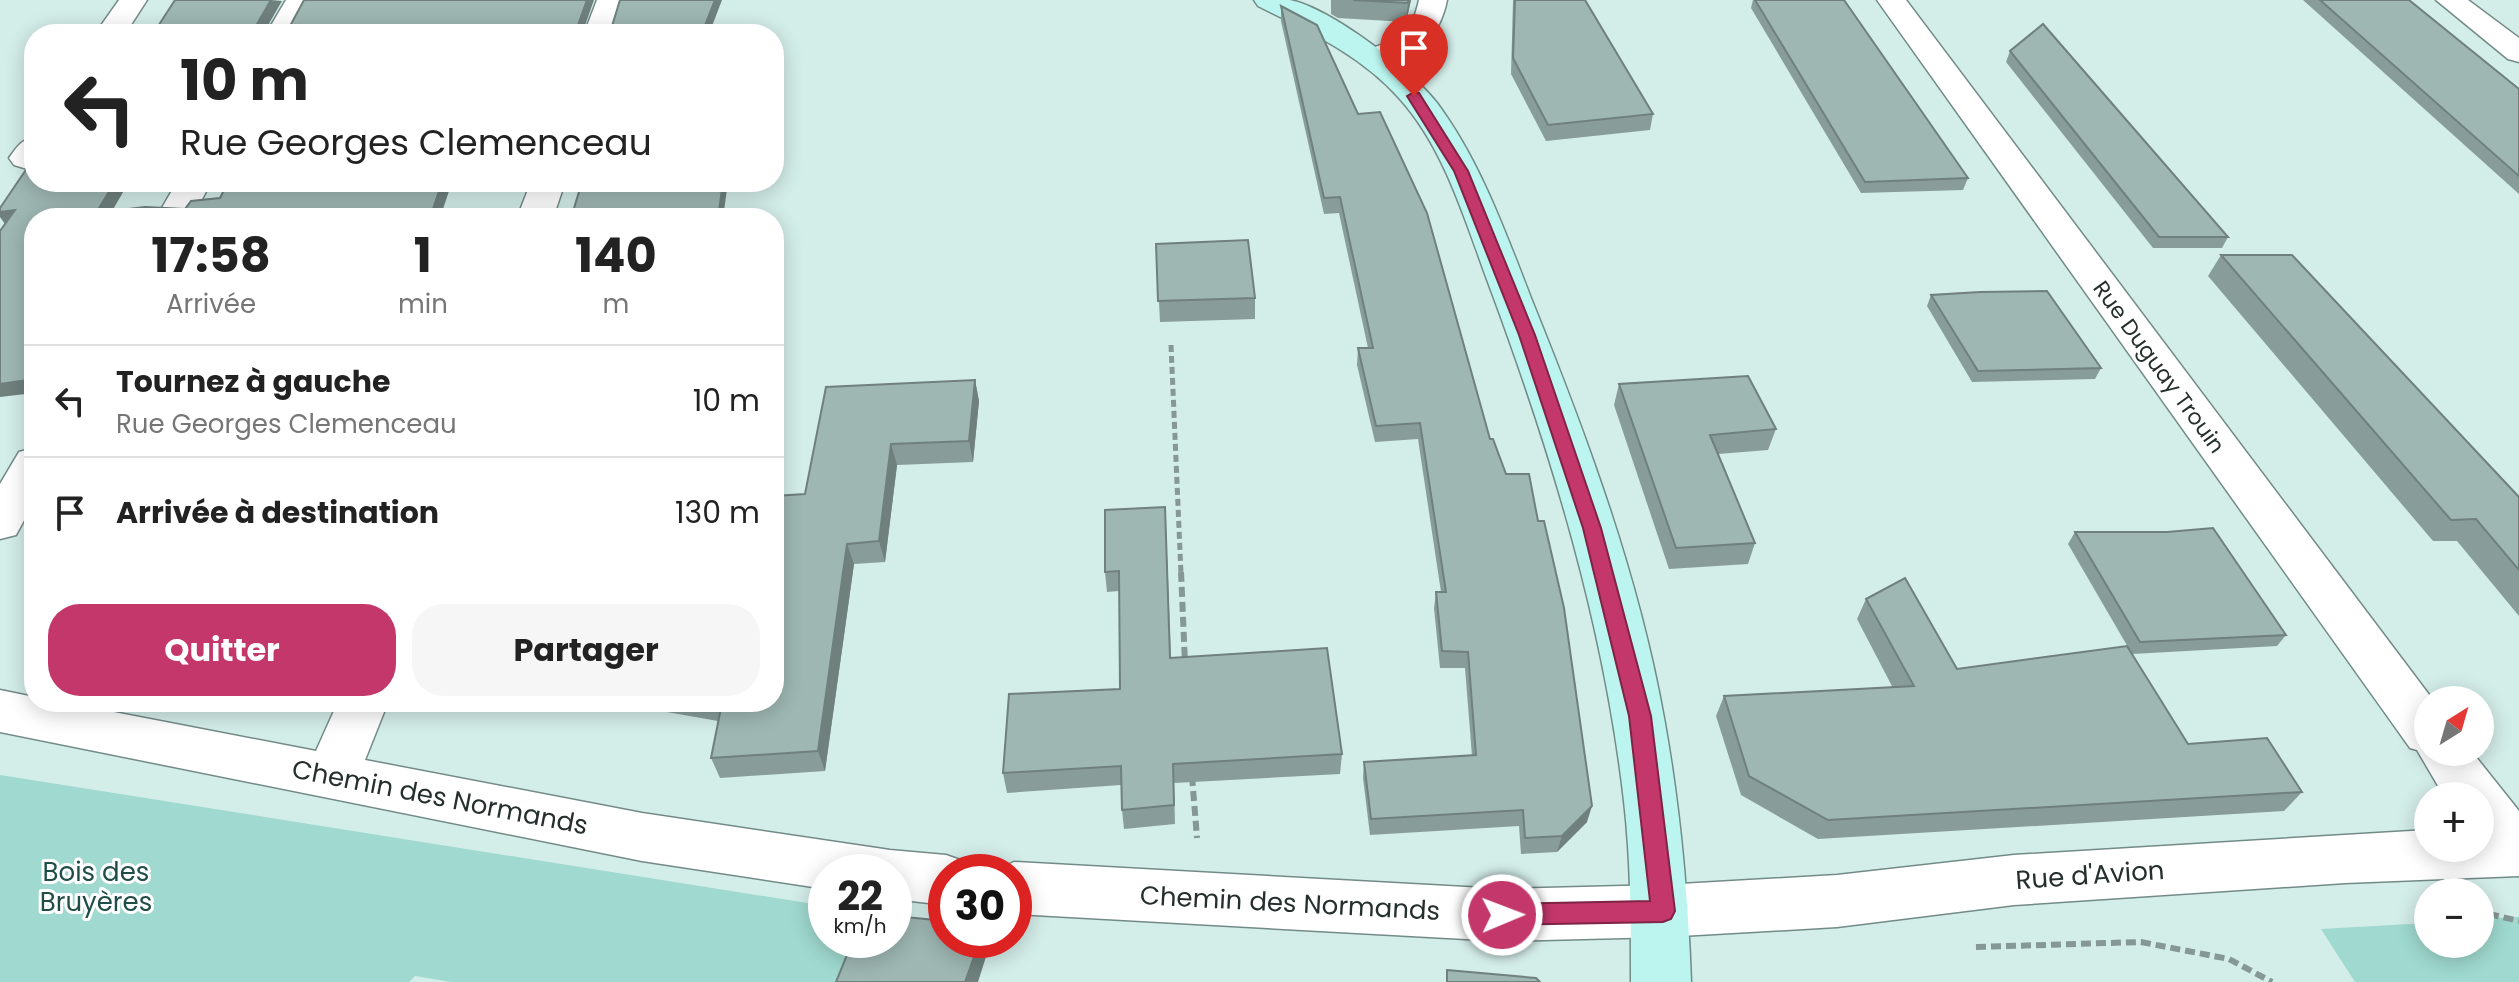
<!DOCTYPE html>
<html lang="fr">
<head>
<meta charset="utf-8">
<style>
	:root { --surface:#fff; --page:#f6f6f6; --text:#222; --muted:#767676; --line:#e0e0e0; --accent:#c3376a }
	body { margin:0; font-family:Poppins,sans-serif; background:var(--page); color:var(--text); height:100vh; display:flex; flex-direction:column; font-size:30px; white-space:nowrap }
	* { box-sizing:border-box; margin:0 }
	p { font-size:26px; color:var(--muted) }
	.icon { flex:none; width:44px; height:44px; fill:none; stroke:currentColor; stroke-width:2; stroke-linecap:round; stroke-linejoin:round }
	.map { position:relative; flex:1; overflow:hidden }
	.details { position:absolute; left:24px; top:208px; width:760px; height:504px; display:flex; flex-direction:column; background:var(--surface); border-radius:32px; box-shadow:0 4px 20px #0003 }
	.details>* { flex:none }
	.guide { position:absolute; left:24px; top:24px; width:760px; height:168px; border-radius:32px; box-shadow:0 4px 20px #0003; background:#fff; color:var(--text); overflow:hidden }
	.needle { width:52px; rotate:37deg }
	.tools { position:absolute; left:2414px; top:686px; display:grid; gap:16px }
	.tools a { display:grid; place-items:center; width:80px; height:80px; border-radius:50%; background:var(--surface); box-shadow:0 4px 20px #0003; font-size:40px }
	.speed { position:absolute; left:808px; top:854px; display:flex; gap:16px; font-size:40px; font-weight:700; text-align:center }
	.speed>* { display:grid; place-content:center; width:104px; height:104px; border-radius:50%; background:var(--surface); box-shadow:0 4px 20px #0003; line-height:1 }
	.speed small { font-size:20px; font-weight:400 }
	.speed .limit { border:12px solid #d22; background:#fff; color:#111 }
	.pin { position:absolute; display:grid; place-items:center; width:68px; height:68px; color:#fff; margin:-82px -34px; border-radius:50% 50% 50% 0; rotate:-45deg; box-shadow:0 0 8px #0007 }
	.pin .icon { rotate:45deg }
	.me { position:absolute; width:88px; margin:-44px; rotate:89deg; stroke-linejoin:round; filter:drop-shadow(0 0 6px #0008) }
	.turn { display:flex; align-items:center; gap:28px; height:168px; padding:0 24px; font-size:36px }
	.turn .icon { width:104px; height:104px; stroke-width:2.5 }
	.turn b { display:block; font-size:56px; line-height:68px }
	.eta { display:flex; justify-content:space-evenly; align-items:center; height:136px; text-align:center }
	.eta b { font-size:48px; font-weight:700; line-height:56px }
	.primary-button { display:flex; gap:16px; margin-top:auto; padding:16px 24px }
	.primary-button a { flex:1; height:92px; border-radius:32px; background:var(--accent); color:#fff; font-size:32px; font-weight:700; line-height:92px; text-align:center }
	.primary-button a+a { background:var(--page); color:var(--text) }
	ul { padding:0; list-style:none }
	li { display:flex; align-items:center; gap:24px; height:112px; padding:0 24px; border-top:2px solid var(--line) }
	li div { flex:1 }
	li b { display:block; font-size:30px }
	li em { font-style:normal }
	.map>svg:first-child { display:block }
</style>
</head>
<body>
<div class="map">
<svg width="2519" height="982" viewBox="0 0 2519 982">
	<rect width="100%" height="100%" fill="#d3ede9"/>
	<g fill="#9fd9cf">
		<polygon points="0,775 826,906 826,940 860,940 843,982 451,982 415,976 409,982 0,982"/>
		<polygon points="2519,917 2519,982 2355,982 2321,929 2428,923 2428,944 2480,944 2480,919"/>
	</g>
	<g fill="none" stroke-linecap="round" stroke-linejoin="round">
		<defs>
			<g id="minor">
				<polygon points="119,0 147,0 125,34 95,34"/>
				<polygon points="286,0 314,0 296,34 266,34"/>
				<polygon points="597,0 625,0 614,34 584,34"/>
				<path d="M1419 0H1447C1440 37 1409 76 1366 65L1362 59C1382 30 1405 61 1419 0Z"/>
				<path d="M1877 0H1906L2433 700H2428V752H2472L2519 811V876C2476 860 2480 836 2480 796H2444L2417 750 2410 748Z"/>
				<polygon points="2436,0 2468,0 2519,38 2519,62 2508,59"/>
				<path d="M34 137V171L14 165 9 158C17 147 21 140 34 137Z"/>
				<polygon points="177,182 211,182 192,218 156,218"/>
				<polygon points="531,182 565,182 553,218 517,218"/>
				<polygon points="34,448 34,502 16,535 0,539 0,484 19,452"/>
				<polygon points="0,690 34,697 34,702 62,702 316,751 338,702 388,702 365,760 642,813 890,850 946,855 966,862 970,872 946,872 946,905 894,899 894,872 826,872 826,889 642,861 0,732"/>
				<polygon points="1014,862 1502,889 1663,885 1683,892 1692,911 1683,930 1663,937 1502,941 1014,914 1014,872 993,872"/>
			</g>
			<polygon id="tertiary" points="2519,826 2519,876 2345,883 2014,905 1837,927 1663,937 1643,930 1634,911 1643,892 1663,885 1837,875 2014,855 2428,830 2428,848 2480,848 2480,828"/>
			<path id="secondary" d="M1254 0C1265 0 1279 0 1290 0 1330 8 1412 70 1437 103 1480 161 1505 231 1531 298 1586 434 1638 573 1664 718 1680 806 1688 893 1691 982H1631C1631 922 1631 861 1624 801 1604 626 1553 458 1492 293 1467 228 1447 151 1399 98 1361 55 1308 31 1258 6Z"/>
		</defs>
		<use href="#minor" stroke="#738b87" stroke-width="3"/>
		<use href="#tertiary" stroke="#738b87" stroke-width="3"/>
		<use href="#secondary" stroke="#738b87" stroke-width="3"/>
		<polyline stroke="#859895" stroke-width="5" stroke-dasharray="7 4" stroke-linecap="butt" points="1171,345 1181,574"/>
		<g stroke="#859895" stroke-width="6" stroke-dasharray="10 5" stroke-linecap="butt">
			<polyline points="1181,572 1185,663"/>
			<polyline points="1192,776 1197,838"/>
			<polyline points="2489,914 2519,921"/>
			<polyline points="1976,947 2141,942 2229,959 2272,982"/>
		</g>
		<use href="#minor" fill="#fff" fill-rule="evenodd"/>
		<use href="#tertiary" fill="#fff" fill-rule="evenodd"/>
		<use href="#secondary" fill="#bcf5ef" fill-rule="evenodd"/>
	</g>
	<g fill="#889d9a">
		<polygon points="1331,0 1411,0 1406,22 1338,18 1331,14"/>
		<polygon points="1513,0 1585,0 1653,114 1650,130 1546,141 1511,74"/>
		<polygon points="1753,0 1844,0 1968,178 1963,190 1861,193 1751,8"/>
		<polygon points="2303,0 2409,0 2519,89 2519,194"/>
		<polygon points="1281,6 1587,822 1557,852 1521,854 1519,826 1370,835 1363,778 1364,762 1472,756 1465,668 1440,668 1434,608 1436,592 1441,592 1418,439 1375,442 1357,365 1358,348 1368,348 1339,213 1324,214 1281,21"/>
		<polygon points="2010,51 2228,237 2222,248 2153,248 2006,62"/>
		<polygon points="1156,244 1255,298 1255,319 1160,322"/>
		<polygon points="2221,255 2519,497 2519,616 2457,541 2433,541 2208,276"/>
		<polygon points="1931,295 2101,368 2095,379 1972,382 1927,306"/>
		<polygon points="975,380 979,401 973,462 897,465 885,562 854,564 825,771 720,778 711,758 718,721 610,702 774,702 805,494"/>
		<polygon points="1619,384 1776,429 1768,450 1718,454 1755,543 1748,564 1669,569 1614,405"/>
		<polygon points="1166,527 1171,658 1342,754 1340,774 1174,783 1175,824 1124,829 1122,810 1121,785 1007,793 1003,773 1120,689 1119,591 1107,592 1105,572"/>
		<polygon points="2075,532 2167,532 2286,635 2277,646 2132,654 2068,544"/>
		<polygon points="1866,599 1957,669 2188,744 2302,792 2284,811 1818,839 1741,795 1716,716 1724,696 1893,688 1857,619"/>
	</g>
	<g fill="#6f807d">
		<polygon points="271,0 282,1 263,34 257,24"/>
		<polygon points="587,0 594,0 582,34 578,25"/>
		<polygon points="715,0 722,0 709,34 704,28"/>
		<polygon points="1408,0 1411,0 1406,22 1408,3"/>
		<polygon points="115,182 129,182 108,218 96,213"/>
		<polygon points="442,182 452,182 440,218 430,218"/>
		<polygon points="723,182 728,182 723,218 718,218"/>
		<polygon points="15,210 5,224 0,217 0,212"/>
		<polygon points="34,379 34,393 0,397 0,384"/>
		<polygon points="975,380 979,401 973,462 969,441"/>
		<polygon points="891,444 897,465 885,562 879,541"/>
		<polygon points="1165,507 1166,527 1171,678 1170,658"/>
		<polygon points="847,544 854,564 825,771 818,751"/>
		<polygon points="1592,806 1587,822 1557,852 1562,836"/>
		<polygon points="980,940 989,940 990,944 978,982 965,982"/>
	</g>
	<g fill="#9eb7b3" stroke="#6f807d" stroke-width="2">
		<polygon points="175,0 271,0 257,24 290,26 304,0 587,0 578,25 612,26 620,0 715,0 704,28 732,26 731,34 153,34"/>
		<polygon points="1353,0 1408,0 1408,3"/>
		<polygon points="1515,0 1585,0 1653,114 1548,125 1513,58"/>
		<polygon points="1755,0 1844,0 1968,178 1865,182"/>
		<polygon points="2320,0 2409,0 2519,89 2519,176"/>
		<polygon points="1281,6 1317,25 1358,114 1380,112 1427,213 1490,439 1493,439 1506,474 1529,474 1538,521 1544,521 1564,608 1592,806 1562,836 1525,838 1523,810 1371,819 1364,762 1476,755 1468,652 1442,651 1436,592 1446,592 1420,423 1376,426 1358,348 1373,348 1340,197 1324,198"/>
		<polygon points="2043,24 2228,237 2159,237 2010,51"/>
		<polygon points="34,158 34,182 115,182 96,213 145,207 185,209 191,201 220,198 228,182 442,182 430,218 34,218 34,379 0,384 0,231 15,210 0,212 0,208"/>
		<polygon points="582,182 723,182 718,218 571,218"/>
		<polygon points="1248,240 1255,298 1158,301 1156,244"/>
		<polygon points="2221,255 2292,255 2519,497 2519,570 2476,519 2451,520"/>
		<polygon points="2047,291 2101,368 1978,371 1931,295 1980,292"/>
		<polygon points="1748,376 1776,429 1710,435 1755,543 1676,548 1619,384"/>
		<polygon points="975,380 969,441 891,444 879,541 847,544 818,751 711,758 722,703 718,702 774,702 774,496 805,494 826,387"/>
		<polygon points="1165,507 1170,658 1327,648 1342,754 1173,764 1174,805 1122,810 1121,766 1003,773 1009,694 1120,689 1119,571 1105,572 1105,510"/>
		<polygon points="2213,528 2286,635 2140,642 2075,532 2167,532"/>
		<polygon points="1905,578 1957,669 2127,646 2188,744 2267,738 2302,792 1828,820 1749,776 1724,696 1914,686 1866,599"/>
		<polygon points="894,916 946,921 946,940 980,940 965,982 836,982 853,940 894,940"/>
		<polygon points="1447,970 1536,978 1540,982 1447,982"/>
	</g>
	<polygon fill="#c3376a" stroke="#7f2445" stroke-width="2" points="1414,92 1419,93 1468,171 1535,335 1601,528 1651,716 1675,911 1671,919 1663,922 1502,925 1493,922 1490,915 1493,907 1502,904 1650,901 1629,716 1583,528 1519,335 1454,171 1407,96"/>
	<g text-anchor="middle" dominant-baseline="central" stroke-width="6" stroke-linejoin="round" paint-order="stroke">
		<g font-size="22" fill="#252f2d" stroke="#fff">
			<text transform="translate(2159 367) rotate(54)">Rue Duguay Trouin</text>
		</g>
		<g font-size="26" fill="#252f2d" stroke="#fff">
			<text transform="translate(440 797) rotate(11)">Chemin des Normands</text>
			<text transform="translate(2090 875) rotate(-4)">Rue d'Avion</text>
			<text transform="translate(1290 903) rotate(3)">Chemin des Normands</text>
		</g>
		<g font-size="26" fill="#1f4d47" stroke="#fff">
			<text x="96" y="872">Bois des<tspan x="96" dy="30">Bruyères</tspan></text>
		</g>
	</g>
</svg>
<div class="tools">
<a><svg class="needle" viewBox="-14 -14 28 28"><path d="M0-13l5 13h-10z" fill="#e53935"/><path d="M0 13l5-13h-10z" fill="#767676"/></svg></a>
<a>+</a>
<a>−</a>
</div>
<div class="speed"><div>22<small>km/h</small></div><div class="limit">30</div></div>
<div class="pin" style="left:1414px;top:96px;background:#d93025"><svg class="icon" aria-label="arrive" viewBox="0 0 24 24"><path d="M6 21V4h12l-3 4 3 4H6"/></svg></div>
<svg class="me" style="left:1502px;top:915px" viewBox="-20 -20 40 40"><circle r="17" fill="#c3376a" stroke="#fff" stroke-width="3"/><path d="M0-11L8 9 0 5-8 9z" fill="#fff"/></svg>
<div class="guide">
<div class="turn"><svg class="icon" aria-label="left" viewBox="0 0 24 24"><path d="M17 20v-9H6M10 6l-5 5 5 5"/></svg><div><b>10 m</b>Rue Georges Clemenceau</div></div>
</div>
<section class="details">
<div class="eta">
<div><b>17:58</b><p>Arrivée</p></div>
<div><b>1</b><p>min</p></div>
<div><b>140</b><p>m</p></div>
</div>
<ul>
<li><svg class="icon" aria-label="left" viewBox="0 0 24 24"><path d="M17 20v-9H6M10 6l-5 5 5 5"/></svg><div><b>Tournez à gauche</b><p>Rue Georges Clemenceau</p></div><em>10 m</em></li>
<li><svg class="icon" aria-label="arrive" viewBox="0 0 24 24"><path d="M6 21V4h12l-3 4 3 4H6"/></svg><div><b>Arrivée à destination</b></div><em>130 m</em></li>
</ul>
<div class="primary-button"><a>Quitter</a><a>Partager</a></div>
</section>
</div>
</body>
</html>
